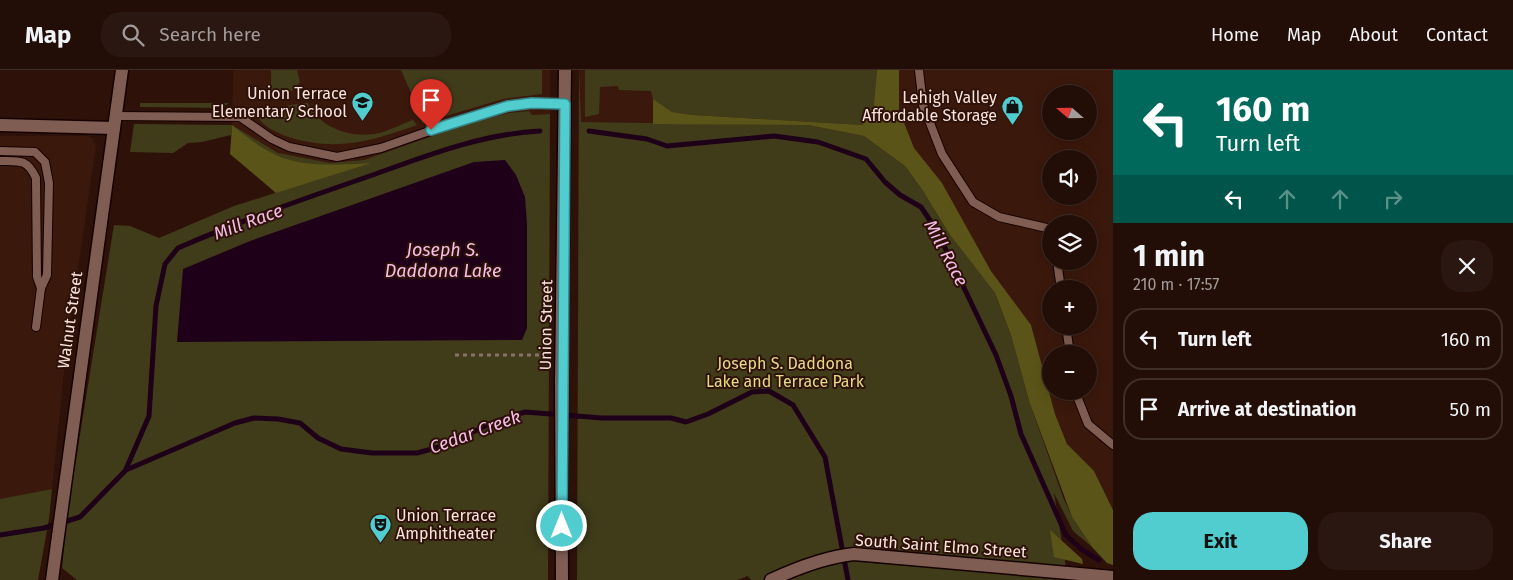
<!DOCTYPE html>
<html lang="en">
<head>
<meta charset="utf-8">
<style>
	:root { --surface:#220e07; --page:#2a1711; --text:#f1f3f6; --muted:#a29c9b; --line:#3f2e28; --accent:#52cdcf }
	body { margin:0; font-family:"Fira Sans",sans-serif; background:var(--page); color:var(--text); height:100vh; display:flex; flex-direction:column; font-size:19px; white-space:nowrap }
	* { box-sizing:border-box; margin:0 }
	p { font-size:16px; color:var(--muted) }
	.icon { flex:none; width:28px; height:28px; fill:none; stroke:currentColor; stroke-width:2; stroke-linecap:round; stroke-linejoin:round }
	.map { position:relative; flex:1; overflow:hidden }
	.sheet { display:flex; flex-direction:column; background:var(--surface); width:400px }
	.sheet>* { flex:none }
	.guide { background:#00695c; color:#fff; overflow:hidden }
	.needle { width:32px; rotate:290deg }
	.tools { position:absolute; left:1042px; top:15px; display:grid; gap:10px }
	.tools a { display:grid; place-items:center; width:55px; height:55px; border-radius:50%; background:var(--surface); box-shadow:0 2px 12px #0003,0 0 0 1px var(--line); font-size:25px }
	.pin { position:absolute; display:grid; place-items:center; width:42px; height:42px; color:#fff; margin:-51px -21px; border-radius:50% 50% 50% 0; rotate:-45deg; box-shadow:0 0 5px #0007 }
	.pin .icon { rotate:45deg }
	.me { position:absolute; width:55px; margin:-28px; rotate:0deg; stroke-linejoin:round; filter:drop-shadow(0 0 4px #0008) }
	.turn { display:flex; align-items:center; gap:18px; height:105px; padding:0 20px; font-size:22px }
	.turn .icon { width:65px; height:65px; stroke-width:2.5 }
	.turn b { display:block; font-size:35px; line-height:42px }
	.lanes { display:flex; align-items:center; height:48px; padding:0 20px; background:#0003; justify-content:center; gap:25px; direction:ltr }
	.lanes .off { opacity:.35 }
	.round { display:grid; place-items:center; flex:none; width:52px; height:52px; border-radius:20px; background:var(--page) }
	.head { display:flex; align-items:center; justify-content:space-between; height:85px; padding:0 20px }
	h1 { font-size:30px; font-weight:700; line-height:38px }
	.primary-button { display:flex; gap:10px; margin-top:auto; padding:10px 20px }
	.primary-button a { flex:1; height:58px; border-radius:20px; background:var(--accent); color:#111; font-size:20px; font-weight:700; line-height:58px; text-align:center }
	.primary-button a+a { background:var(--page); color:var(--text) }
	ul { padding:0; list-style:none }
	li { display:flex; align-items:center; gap:15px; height:62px; margin:0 10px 8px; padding:0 10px; border:2px solid var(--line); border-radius:20px }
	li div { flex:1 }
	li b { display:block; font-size:19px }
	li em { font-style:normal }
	header { display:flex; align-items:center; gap:30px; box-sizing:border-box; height:70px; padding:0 25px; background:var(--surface); border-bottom:1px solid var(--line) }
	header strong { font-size:24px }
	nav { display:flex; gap:28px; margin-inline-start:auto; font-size:18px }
	.search { width:350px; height:45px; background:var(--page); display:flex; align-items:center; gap:12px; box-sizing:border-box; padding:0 18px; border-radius:20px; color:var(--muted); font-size:19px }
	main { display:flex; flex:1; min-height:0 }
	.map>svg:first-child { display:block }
</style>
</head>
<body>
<header>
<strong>Map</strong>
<div class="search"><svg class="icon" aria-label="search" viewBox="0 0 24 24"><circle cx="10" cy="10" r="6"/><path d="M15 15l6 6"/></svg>Search here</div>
<nav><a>Home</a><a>Map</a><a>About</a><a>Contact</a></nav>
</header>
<main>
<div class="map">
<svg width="1113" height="510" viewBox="0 0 1113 510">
	<rect width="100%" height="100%" fill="#2e1209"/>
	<g fill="#3b180c" fill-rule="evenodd">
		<polygon points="233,0 550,0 550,44 509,46 371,93 324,96 272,84 232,55"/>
		<path d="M579 0H1113V440L1094 401 1067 374 1055 344 1031 255 991 201 942 113 808 55 579 52ZM1051 24H1089V61H1051ZM1051 89H1089V126H1051ZM1051 154H1089V191H1051ZM1051 219H1089V256H1051ZM1051 284H1089V321H1051Z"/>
		<polygon points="0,66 88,66 92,68 96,76 67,273 52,419 0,429"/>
	</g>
	<g fill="#403c1a">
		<polygon points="271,0 297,0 300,12 292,21 271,25"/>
		<polygon points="401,0 542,0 542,24 503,29 422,53 421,46"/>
		<polygon points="579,0 581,52 808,55 864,66 905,96 923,121 950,165 995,223 1011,265 1029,331 1063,427 1072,447 1092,477 1073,461 1054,423 1068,510 751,510 748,506 737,510 577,510"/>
		<polygon points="585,0 877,0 873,43 862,55 693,45 672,42 653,29 651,21 619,20 618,16 600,17 599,44 585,47"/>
		<polygon points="140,33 229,33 222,38 140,37"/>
		<path d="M303 33H308C320 59 353 69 379 63 391 60 402 54 413 50L417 55C369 72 333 83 283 65 272 60 259 54 255 41Z"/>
		<path d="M529 41 532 45 550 44 548 510H77L62 498 68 439 114 155 130 156 159 168 234 136 369 93C355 93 340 95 326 95 288 96 260 79 232 56L231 65 202 72 188 73 173 83 130 82 134 54 232 55 278 83 330 93 364 90 470 53 509 43Z"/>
		<polygon points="52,419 49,449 38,510 0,510 0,429"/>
	</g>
	<g fill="#5b5418">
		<polygon points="877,0 899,0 899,40 914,78 942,113 991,201 1031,255 1055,344 1067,374 1094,401 1113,440 1113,495 1107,493 1092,477 1072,447 1029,331 1011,265 995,223 950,165 923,121 905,96 864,66 808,55 653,54 653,29 672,42 693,45 862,55 873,43"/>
		<path d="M232 55C284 99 306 96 371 93L276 123 230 84Z"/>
		<polygon points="1050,460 1082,489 1083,494 1054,487"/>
	</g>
	<polygon fill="#1f0019" points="505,90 516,105 525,127 527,154 527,258 522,270 177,272 183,199 250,171 474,92"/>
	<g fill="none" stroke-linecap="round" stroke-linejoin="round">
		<g stroke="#1f0019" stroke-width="5">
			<polyline points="589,61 647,69 667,76 774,66 818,72 866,89 885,112 900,125 921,137 937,161 996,285 1011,326 1021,364 1066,465 1081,479 1099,490"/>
			<path d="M126 399 149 346 156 236 165 194 178 178C240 151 303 129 367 107 423 87 480 64 540 61"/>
			<polyline points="0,465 44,458 80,447 126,400 235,353 254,348 278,349 300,353 318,368 341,379 372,383 417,383 443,376 494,352 525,342 602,348 671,348 686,352 708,344 752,322 769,321 793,335 825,387 848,510"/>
		</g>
		<defs>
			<g id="service">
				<polyline points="919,0 923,35 942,84 973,132 999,147 1051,159"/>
				<polyline points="115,46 240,47 272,69 289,77 337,87 381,78 475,45 509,36 532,33 565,34"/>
				<polyline points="0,81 35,82 45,92 49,113 47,205 41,218 36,257"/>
				<path d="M0 91C20 91 27 89 36 108L37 207 41 218"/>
				<polyline points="1057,191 1061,219"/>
				<polyline points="1066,256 1070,284"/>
				<polyline points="1075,321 1088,354 1113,375"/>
			</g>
			<g id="minor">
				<polyline points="0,55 114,58"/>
				<path d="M771 510C797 498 825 487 854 484L1113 507"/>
			</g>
			<g id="tertiary">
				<polyline points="52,510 122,0"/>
				<polyline points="562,510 561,311 565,0"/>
			</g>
		</defs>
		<use href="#service" stroke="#150000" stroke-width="10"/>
		<use href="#minor" stroke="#150000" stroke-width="15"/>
		<use href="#tertiary" stroke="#150000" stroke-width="15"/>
		<polyline stroke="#897068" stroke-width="3" stroke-dasharray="4 4" stroke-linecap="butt" points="455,285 547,285"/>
		<use href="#service" stroke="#805d52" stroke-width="8"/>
		<use href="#minor" stroke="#805d52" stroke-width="12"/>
		<use href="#tertiary" stroke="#805d52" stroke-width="12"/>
	</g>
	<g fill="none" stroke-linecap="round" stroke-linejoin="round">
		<defs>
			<polyline id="route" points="431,60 508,36 532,33 565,34 562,456"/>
		</defs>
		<use href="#route" stroke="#358587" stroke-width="12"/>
		<use href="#route" stroke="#52cdcf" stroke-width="9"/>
	</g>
	<defs>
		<symbol id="school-pin" viewBox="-11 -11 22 30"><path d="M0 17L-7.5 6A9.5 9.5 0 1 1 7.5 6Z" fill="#52cdcf" stroke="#2e1209"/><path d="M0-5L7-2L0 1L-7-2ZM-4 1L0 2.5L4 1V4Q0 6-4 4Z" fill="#111"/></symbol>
		<symbol id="shop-pin" viewBox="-11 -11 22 30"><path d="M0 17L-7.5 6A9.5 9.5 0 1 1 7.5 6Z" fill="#52cdcf" stroke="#2e1209"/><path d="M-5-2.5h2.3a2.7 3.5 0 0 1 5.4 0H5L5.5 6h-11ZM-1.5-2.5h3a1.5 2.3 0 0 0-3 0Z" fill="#111"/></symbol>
		<symbol id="theatre-pin" viewBox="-11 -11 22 30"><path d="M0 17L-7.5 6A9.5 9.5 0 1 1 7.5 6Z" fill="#52cdcf" stroke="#2e1209"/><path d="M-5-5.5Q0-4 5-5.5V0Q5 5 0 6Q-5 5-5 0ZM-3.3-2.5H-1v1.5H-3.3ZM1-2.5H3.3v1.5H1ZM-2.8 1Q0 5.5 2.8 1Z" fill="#111"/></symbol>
	</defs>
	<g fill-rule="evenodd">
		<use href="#school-pin" x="350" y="20" width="25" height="34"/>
		<use href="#shop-pin" x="1000" y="24" width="25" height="34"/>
		<use href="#theatre-pin" x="368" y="442" width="25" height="34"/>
	</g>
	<g text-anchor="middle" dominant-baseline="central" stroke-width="4" stroke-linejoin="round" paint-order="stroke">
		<g font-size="16" fill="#f9e4dd" stroke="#2e1209" text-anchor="end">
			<text x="347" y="23">Union Terrace<tspan x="347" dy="18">Elementary School</tspan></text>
			<text x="997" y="27">Lehigh Valley<tspan x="997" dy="18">Affordable Storage</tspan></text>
			<text x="396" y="445" text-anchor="start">Union Terrace<tspan x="396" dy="18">Amphitheater</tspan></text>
		</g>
		<g font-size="16" fill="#f9e4dd" stroke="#2e1209">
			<text transform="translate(70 250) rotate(-82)">Walnut Street</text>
			<text transform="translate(546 255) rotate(-89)">Union Street</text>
			<text transform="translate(941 476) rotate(4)">South Saint Elmo Street</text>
		</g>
		<g font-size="16" fill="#e6dc85" stroke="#2e1209">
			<text x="785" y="293">Joseph S. Daddona<tspan x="785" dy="18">Lake and Terrace Park</tspan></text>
		</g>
		<g font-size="18" font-style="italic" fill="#f7bde8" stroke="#2e1209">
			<text transform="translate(248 152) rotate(-20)">Mill Race</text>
			<text x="443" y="180">Joseph S.<tspan x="443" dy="21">Daddona Lake</tspan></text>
			<text transform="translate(946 183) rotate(62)">Mill Race</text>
			<text transform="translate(475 362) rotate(-20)">Cedar Creek</text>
		</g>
	</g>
</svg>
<div class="tools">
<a><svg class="needle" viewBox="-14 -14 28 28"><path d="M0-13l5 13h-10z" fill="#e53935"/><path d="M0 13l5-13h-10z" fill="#a29c9b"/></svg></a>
<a><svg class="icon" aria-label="sound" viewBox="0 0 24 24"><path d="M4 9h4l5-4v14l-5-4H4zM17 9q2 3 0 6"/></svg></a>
<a><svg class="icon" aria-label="layers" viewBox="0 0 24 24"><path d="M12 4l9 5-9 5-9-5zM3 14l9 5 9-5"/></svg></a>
<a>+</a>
<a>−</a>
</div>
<div class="pin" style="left:431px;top:60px;background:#d93025"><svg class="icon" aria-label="arrive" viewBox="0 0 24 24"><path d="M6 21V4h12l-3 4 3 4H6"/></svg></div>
<svg class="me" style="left:562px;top:456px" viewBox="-20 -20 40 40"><circle r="17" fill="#52cdcf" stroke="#fff" stroke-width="3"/><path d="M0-11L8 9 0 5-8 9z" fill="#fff"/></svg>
</div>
<section class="sheet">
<div class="guide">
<div class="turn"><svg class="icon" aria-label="left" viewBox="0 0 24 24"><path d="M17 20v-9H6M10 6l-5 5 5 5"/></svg><div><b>160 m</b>Turn left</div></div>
<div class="lanes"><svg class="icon" aria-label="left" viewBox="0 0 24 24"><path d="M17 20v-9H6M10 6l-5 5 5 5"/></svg><svg class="icon off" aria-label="ahead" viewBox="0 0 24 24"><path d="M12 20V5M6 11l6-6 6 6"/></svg><svg class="icon off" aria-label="ahead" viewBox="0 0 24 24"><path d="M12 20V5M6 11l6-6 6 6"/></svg><svg class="icon off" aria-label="right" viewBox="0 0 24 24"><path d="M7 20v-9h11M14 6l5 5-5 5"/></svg></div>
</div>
<div class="head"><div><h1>1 min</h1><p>210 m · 17:57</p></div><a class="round"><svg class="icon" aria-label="close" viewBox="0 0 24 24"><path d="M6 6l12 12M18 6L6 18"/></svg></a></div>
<ul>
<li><svg class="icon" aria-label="left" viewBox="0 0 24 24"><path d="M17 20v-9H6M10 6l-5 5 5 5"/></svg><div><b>Turn left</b></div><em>160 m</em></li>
<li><svg class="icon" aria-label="arrive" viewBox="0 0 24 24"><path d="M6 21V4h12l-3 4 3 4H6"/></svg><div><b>Arrive at destination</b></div><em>50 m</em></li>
</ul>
<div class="primary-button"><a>Exit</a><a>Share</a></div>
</section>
</main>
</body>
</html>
